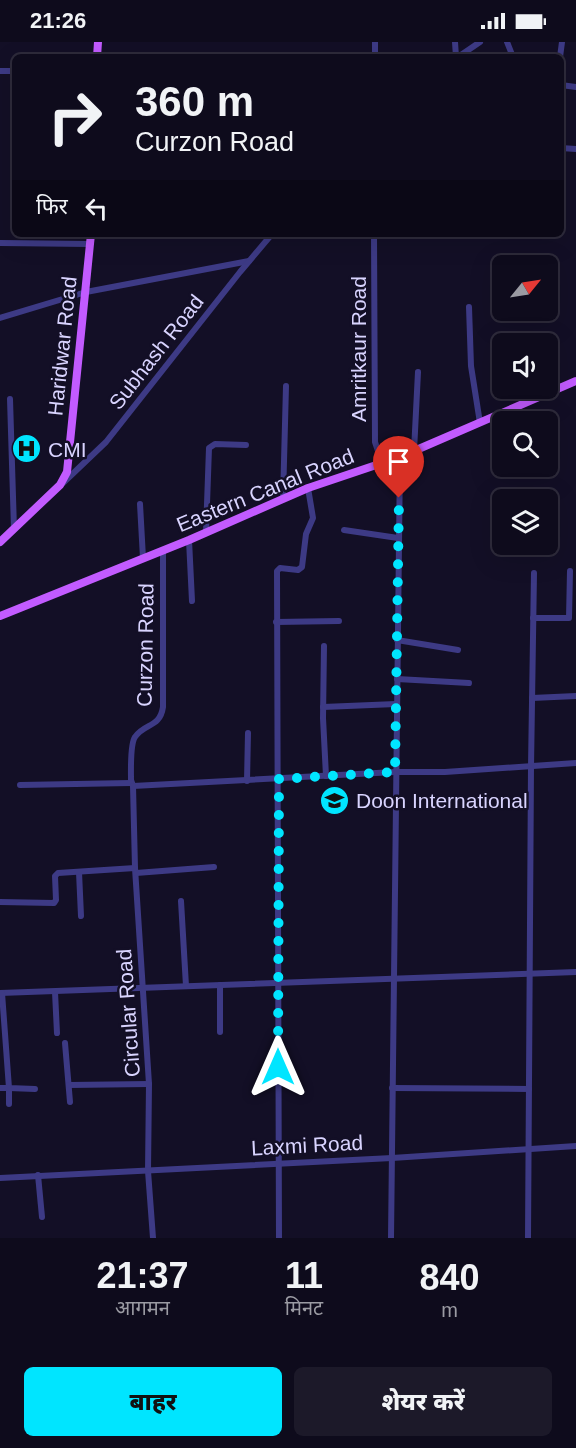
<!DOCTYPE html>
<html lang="hi">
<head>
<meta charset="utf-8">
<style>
	:root { --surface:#0e0b1c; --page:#1c1929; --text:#f1f3f6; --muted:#9b9ba3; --line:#2e2b3b; --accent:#00e5ff }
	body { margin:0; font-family:Helvetica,"Noto Sans Devanagari",sans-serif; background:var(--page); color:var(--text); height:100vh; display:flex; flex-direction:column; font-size:22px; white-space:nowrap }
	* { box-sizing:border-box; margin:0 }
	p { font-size:20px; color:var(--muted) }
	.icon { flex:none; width:33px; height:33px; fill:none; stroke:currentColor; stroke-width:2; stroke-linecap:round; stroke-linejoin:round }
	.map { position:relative; height:1196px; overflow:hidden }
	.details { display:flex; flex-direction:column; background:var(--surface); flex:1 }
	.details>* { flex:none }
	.banner { position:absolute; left:12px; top:12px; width:552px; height:183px; border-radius:9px; box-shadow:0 6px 24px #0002,0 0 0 2px var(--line); background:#0e0b1c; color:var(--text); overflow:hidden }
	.needle { width:39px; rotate:60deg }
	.controls { position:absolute; left:492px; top:213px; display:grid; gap:12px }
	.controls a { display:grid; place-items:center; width:66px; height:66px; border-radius:9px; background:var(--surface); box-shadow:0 6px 24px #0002,0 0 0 2px var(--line); font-size:30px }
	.pin { position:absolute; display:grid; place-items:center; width:51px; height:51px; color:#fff; margin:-62px -26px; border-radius:50% 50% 50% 0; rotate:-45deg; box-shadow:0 0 6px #0007 }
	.pin .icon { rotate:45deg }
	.me { position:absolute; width:66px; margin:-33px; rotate:0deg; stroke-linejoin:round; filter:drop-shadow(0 0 4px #0008) }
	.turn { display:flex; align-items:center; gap:21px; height:126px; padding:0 24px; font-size:27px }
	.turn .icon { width:78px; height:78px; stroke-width:2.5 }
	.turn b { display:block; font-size:42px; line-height:51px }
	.then { display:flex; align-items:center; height:57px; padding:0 24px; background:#0003; gap:12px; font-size:22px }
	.eta { display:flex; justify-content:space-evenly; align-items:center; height:102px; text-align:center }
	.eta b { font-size:36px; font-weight:800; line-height:42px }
	.primary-button { display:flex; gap:12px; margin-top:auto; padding:12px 24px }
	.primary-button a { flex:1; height:69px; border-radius:9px; background:var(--accent); color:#111; font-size:24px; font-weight:800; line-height:69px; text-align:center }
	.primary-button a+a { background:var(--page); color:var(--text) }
	.status { display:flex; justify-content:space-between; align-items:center; height:42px; padding:0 30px; background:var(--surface); direction:ltr }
	.status svg { height:16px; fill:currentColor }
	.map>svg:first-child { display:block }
</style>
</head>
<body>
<div class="status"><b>21:26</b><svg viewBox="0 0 49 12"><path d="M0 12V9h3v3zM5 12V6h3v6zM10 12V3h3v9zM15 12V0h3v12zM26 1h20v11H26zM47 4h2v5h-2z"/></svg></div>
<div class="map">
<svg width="576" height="1196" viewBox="0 0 576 1196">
	<rect width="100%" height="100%" fill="#130f26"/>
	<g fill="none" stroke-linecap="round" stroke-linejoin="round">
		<g stroke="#3d3a85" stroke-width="6">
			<polyline points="455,0 456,15"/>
			<polyline points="507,0 513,15"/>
			<polyline points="375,15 375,0"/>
			<polyline points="458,15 480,0"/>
			<polyline points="560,15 562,0"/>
			<polyline points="0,29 15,29"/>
			<polyline points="561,43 576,45"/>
			<polyline points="561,106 576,107"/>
			<polyline points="374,192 375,400 382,421"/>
			<polyline points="0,201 90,202"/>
			<polyline points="469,265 471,324 480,381"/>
			<polyline points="0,276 86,250 249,219"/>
			<polyline points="10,357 14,487"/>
			<polyline points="414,409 418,330"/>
			<polyline points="63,441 106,400 240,230 272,192"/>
			<polyline points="283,457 286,344"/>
			<polyline points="140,462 143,516"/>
			<polyline points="344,488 398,496"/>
			<polyline points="206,490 209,406 215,402 246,403"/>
			<polyline points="189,498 192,559"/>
			<path d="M163 508V665C160 686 144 681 135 695 130 702 131 728 131 738L133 744 395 730H445L576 721"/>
			<polyline points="533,576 569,576 570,529"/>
			<polyline points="276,580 339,579"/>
			<polyline points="397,598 458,608"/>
			<polyline points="324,604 323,676 326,734"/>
			<polyline points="397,637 469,641"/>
			<polyline points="532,656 576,654"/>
			<polyline points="323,665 396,662"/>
			<polyline points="247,739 248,691"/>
			<polyline points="20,743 131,741"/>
			<polyline points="133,744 135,826 149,1042 148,1129 153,1196"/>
			<polyline points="79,830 81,874"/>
			<polyline points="136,831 214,825"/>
			<polyline points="181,859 186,944"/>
			<polyline points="0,860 54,861 56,858 55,834 58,831 135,826"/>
			<polyline points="55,950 57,991"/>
			<polyline points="0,951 576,930"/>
			<polyline points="2,951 9,1046 35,1047"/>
			<polyline points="220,990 220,943"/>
			<polyline points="65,1001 70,1060"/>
			<polyline points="69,1043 149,1042"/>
			<polyline points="0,1046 9,1046 9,1062"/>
			<polyline points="392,1046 529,1047"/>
			<polyline points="38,1133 42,1175"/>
			<polyline points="0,1136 392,1116 576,1104"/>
			<polyline points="279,1196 277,529 280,526 298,528 302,525 306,492 313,476 308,446"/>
			<polyline points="391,1196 400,415"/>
			<polyline points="528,1196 531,725 534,531"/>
		</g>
		<g stroke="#c25bff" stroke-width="8">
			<polyline points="97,15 98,0"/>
			<polyline points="0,500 60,443 67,430 91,192"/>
			<polyline points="0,574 189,498 308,446 400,415 576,339"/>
		</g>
	</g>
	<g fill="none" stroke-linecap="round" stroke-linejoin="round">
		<polyline stroke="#00e5ff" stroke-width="10" stroke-dasharray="0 18" points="278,1025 279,737 395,730 399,456"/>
	</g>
	<defs>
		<symbol id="hospital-disc" viewBox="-11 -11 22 22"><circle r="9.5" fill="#00e5ff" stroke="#130f26"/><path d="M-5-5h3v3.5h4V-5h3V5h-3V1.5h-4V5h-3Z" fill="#111"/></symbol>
		<symbol id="school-disc" viewBox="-11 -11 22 22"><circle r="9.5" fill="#00e5ff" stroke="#130f26"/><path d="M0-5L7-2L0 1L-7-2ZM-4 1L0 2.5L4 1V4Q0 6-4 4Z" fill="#111"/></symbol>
	</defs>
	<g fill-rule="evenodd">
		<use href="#hospital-disc" x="10" y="390" width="33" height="33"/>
		<use href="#school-disc" x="318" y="742" width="33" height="33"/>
	</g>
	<g text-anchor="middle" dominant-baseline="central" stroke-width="5" stroke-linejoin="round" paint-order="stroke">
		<g font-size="21" fill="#d9d4ff" stroke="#130f26">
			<text transform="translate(62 304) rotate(-84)">Haridwar Road</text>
			<text transform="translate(358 307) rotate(-90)">Amritkaur Road</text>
			<text transform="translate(156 310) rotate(-52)">Subhash Road</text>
			<text transform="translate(265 448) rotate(-22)">Eastern Canal Road</text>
			<text transform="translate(145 603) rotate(-89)">Curzon Road</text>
			<text transform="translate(128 971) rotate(-94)">Circular Road</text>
			<text transform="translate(307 1103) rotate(-3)">Laxmi Road</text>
		</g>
		<g font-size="21" fill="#d9d4ff" stroke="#130f26" text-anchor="start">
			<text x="48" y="407">CMI</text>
			<text x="356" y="758">Doon International</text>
		</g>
	</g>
</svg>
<div class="controls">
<a><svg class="needle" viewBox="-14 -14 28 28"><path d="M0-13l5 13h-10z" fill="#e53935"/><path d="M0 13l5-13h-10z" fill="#9b9ba3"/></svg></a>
<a><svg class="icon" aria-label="sound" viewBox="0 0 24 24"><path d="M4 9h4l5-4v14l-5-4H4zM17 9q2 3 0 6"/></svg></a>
<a><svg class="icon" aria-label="search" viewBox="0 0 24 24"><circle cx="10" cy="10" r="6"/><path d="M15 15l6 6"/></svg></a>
<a><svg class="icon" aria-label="layers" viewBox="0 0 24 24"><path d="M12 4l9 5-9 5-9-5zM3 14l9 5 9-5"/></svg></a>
</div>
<div class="pin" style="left:399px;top:456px;background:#d93025"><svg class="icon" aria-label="arrive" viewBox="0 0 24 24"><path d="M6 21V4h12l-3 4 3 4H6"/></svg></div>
<svg class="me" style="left:278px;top:1025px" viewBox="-20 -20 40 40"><path d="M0-17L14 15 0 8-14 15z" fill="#00e5ff" stroke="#fff" stroke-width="4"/></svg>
<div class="banner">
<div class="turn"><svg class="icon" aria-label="right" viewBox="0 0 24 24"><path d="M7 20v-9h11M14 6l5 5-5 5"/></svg><div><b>360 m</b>Curzon Road</div></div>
<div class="then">फिर<svg class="icon" aria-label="left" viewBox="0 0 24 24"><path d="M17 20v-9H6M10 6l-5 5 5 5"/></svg></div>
</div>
</div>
<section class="details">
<div class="eta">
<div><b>21:37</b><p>आगमन</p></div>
<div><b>11</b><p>मिनट</p></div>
<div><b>840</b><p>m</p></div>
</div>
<div class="primary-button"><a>बाहर</a><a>शेयर करें</a></div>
</section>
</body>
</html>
